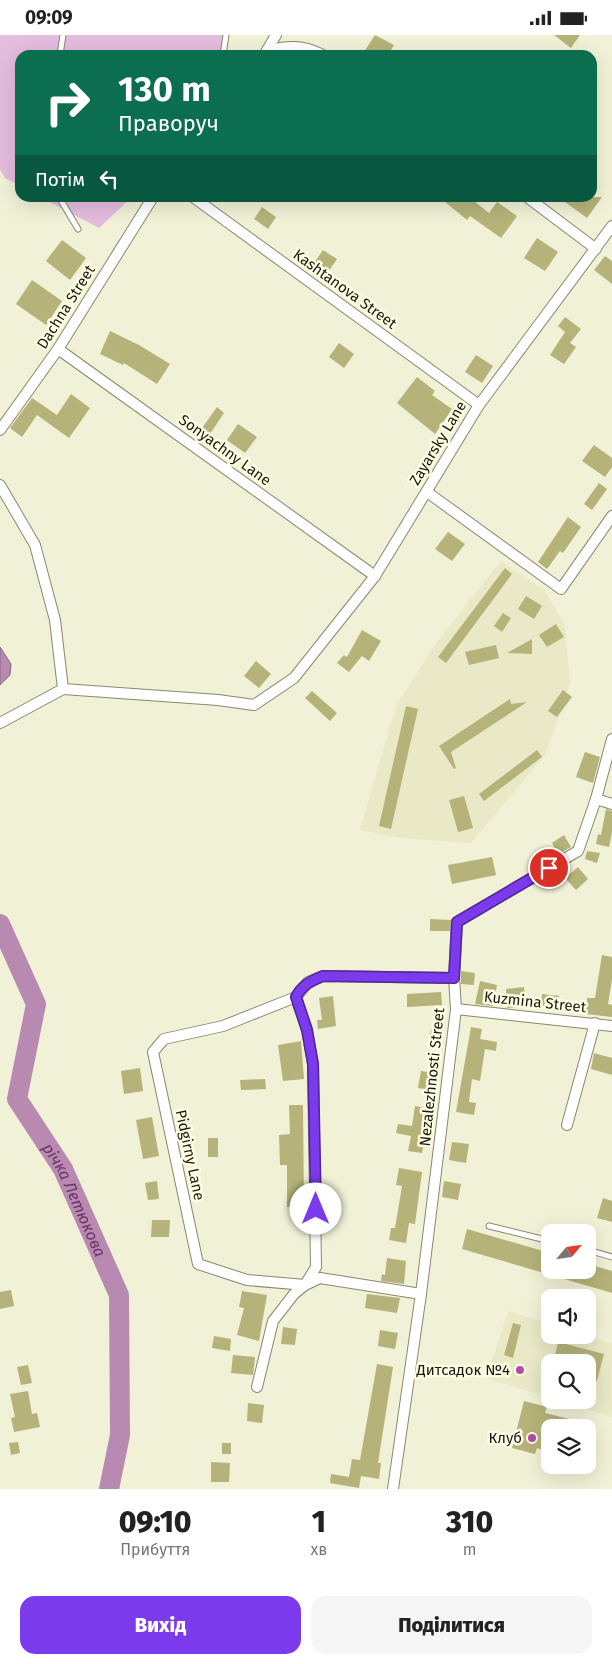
<!DOCTYPE html>
<html lang="uk">
<head>
<meta charset="utf-8">
<style>
	:root { --surface:#fff; --page:#f6f6f6; --text:#222; --muted:#767676; --accent:#7c3aed }
	body { margin:0; font-family:"Fira Sans",sans-serif; background:var(--page); color:var(--text); height:100vh; display:flex; flex-direction:column; font-size:19px; white-space:nowrap }
	* { box-sizing:border-box; margin:0 }
	p { font-size:16px; color:var(--muted) }
	.icon { flex:none; width:28px; height:28px; fill:none; stroke:currentColor; stroke-width:2; stroke-linecap:round; stroke-linejoin:round }
	.map { position:relative; height:1454px; overflow:hidden }
	.details { display:flex; flex-direction:column; background:var(--surface); flex:1 }
	.details>* { flex:none }
	.banner { position:absolute; left:15px; top:15px; width:582px; height:152px; border-radius:15px; box-shadow:0 5px 20px #0002; background:#0b6e4f; color:#fff; overflow:hidden }
	.needle { width:32px; rotate:61deg }
	.controls { position:absolute; left:541px; top:1189px; display:grid; gap:10px }
	.controls a { display:grid; place-items:center; width:55px; height:55px; border-radius:10px; background:var(--surface); box-shadow:0 5px 20px #0002; font-size:25px }
	.pin { position:absolute; display:grid; place-items:center; width:42px; height:42px; color:#fff; margin:-21px; border:2px solid #fff; border-radius:50%; box-shadow:0 1px 5px #0007 }
	.me { position:absolute; width:55px; margin:-28px; rotate:0deg; stroke-linejoin:round; filter:drop-shadow(0 0 4px #0008) }
	.turn { display:flex; align-items:center; gap:18px; height:105px; padding:0 20px; font-size:22px }
	.turn .icon { width:65px; height:65px; stroke-width:2.5 }
	.turn b { display:block; font-size:35px; line-height:42px }
	.then { display:flex; align-items:center; height:48px; padding:0 20px; background:#0003; gap:10px; font-size:19px }
	.eta { display:flex; justify-content:space-evenly; align-items:center; height:85px; text-align:center }
	.eta b { font-size:30px; font-weight:800; line-height:35px }
	.cta { display:flex; gap:10px; margin-top:auto; padding:10px 20px }
	.cta a { flex:1; height:58px; border-radius:15px; background:var(--accent); color:#fff; font-size:20px; font-weight:800; line-height:58px; text-align:center }
	.cta a+a { background:var(--page); color:var(--text) }
	.status { display:flex; justify-content:space-between; align-items:center; height:35px; padding:0 25px; background:var(--surface); direction:ltr }
	.status svg { height:14px; fill:currentColor }
	.map>svg:first-child { display:block }
</style>
</head>
<body>
<div class="status"><b>09:09</b><svg viewBox="0 0 49 12"><path d="M0 12V9h3v3zM5 12V6h3v6zM10 12V3h3v9zM15 12V0h3v12zM26 1h20v11H26zM47 4h2v5h-2z"/></svg></div>
<div class="map">
<svg width="612" height="1454" viewBox="0 0 612 1454">
	<rect width="100%" height="100%" fill="#f1f1d7"/>
	<g fill="#e9e9c7">
		<polygon points="501,526 544,555 565,590 570,649 545,720 471,808 400,803 360,795 396,671 434,611"/>
		<polygon points="508,1276 550,1289 550,1300 585,1300 612,1309 612,1382 557,1365 588,1365 588,1328 550,1328 550,1363 487,1343"/>
	</g>
	<g fill="#e4bcde">
		<polygon points="0,0 229,0 224,20 20,20 20,151 5,143 0,135"/>
		<polygon points="42,163 131,163 99,193"/>
	</g>
	<polygon fill="#b88ab2" stroke="#886881" points="0,612 11,629 10,640 0,650"/>
	<g fill="none" stroke-linecap="round" stroke-linejoin="round">
		<path stroke="#b88ab2" stroke-width="20" id="s1" d="M0 889 36 969 17 1064 63 1134 119 1260 120 1400 109 1454"/>
	</g>
	<g fill="#b5b379">
		<polygon points="375,0 394,10 388,20 362,20"/>
		<polygon points="554,0 580,0 571,13"/>
		<polygon points="439,162 469,162 489,178 497,167 517,181 501,203 470,181 467,185"/>
		<polygon points="558,162 602,162 587,183"/>
		<polygon points="262,172 276,182 268,194 254,184"/>
		<polygon points="537,203 558,217 545,236 524,223"/>
		<polygon points="62,205 86,223 70,245 46,226"/>
		<polygon points="323,215 337,224 326,240 312,231"/>
		<polygon points="605,221 612,226 612,249 594,235"/>
		<polygon points="32,245 62,266 46,290 16,269"/>
		<polygon points="565,282 581,294 570,308 576,312 564,329 550,320 565,297 558,291"/>
		<polygon points="110,296 139,310 170,329 157,349 124,328 123,330 100,319"/>
		<polygon points="339,308 354,319 344,333 329,322"/>
		<polygon points="476,320 493,331 482,348 465,337"/>
		<polygon points="417,342 435,356 432,360 452,374 435,399 397,368"/>
		<polygon points="71,359 90,373 69,403 37,380 22,402 10,393 32,363 57,380"/>
		<polygon points="217,372 224,378 208,402 200,396"/>
		<polygon points="238,389 257,402 245,418 227,405"/>
		<polygon points="594,410 612,423 612,432 605,442 582,426"/>
		<polygon points="599,448 607,454 592,475 584,469"/>
		<polygon points="568,482 581,492 563,518 560,516 547,534 538,527"/>
		<polygon points="448,497 465,509 452,526 435,514"/>
		<polygon points="505,533 512,539 446,628 438,622"/>
		<polygon points="526,561 542,571 534,584 518,574"/>
		<polygon points="503,578 511,583 502,597 494,591"/>
		<polygon points="556,589 564,602 547,612 539,600"/>
		<polygon points="362,595 381,606 369,626 362,621 349,637 337,628 344,620 347,622"/>
		<polygon points="532,604 532,619 507,618"/>
		<polygon points="496,610 499,623 469,630 465,617"/>
		<polygon points="256,626 271,639 259,653 244,641"/>
		<polygon points="563,655 572,662 557,682 548,676"/>
		<polygon points="312,656 337,678 330,686 305,663"/>
		<polygon points="510,664 511,669 527,667 451,717 456,733 454,734 439,711"/>
		<polygon points="406,671 418,674 391,794 379,791"/>
		<polygon points="537,715 542,722 484,766 479,759"/>
		<polygon points="585,717 600,722 593,748 576,742"/>
		<polygon points="464,761 473,793 458,797 449,765"/>
		<polygon points="606,774 612,776 612,797 609,812 596,809 598,799 601,800"/>
		<polygon points="564,800 571,812 562,817 556,815 552,808"/>
		<polygon points="587,816 600,818 597,828 585,824"/>
		<polygon points="492,822 496,840 452,849 448,830"/>
		<polygon points="578,832 588,844 576,855 565,843"/>
		<polygon points="430,884 451,885 450,896 430,896"/>
		<polygon points="602,920 612,922 612,944 608,969 612,970 612,982 586,979 587,963 595,963"/>
		<polygon points="461,936 475,938 474,950 461,949"/>
		<polygon points="480,946 497,950 493,971 475,969"/>
		<polygon points="524,952 526,971 507,973 506,954"/>
		<polygon points="441,957 442,970 407,972 407,959"/>
		<polygon points="542,959 559,961 558,973 541,972"/>
		<polygon points="333,961 336,991 318,994 317,985 322,985 319,963"/>
		<polygon points="471,992 482,994 480,1004 497,1007 496,1016 485,1014 480,1046 472,1044 469,1067 476,1068 474,1080 456,1077"/>
		<polygon points="431,994 441,996 439,1010 429,1008"/>
		<polygon points="301,1006 304,1044 283,1046 278,1010"/>
		<polygon points="594,1018 612,1023 612,1040 591,1034"/>
		<polygon points="140,1033 143,1056 124,1059 121,1036"/>
		<polygon points="421,1036 435,1038 432,1055 418,1053"/>
		<polygon points="265,1044 266,1054 241,1055 240,1045"/>
		<polygon points="289,1070 303,1070 304,1172 287,1172 287,1130 280,1130 279,1100 290,1099"/>
		<polygon points="415,1071 430,1074 422,1118 408,1116 411,1101 396,1098 398,1089 412,1091"/>
		<polygon points="152,1082 159,1121 143,1124 136,1085"/>
		<rect x="208" y="1103" width="10" height="19"/>
		<polygon points="452,1107 469,1109 466,1128 449,1125"/>
		<polygon points="399,1133 422,1137 415,1189 409,1188 406,1208 389,1205 391,1193 395,1193 402,1151 396,1150"/>
		<polygon points="157,1146 159,1164 148,1165 145,1148"/>
		<polygon points="444,1146 461,1149 458,1165 442,1162"/>
		<polygon points="603,1163 612,1166 612,1187 597,1183"/>
		<polygon points="152,1185 170,1185 169,1202 151,1202"/>
		<polygon points="467,1194 550,1218 550,1235 588,1235 588,1229 612,1236 612,1258 462,1214"/>
		<polygon points="387,1223 406,1226 404,1249 381,1246 382,1239 385,1240"/>
		<polygon points="11,1255 14,1271 0,1274 0,1257"/>
		<polygon points="242,1256 267,1260 259,1306 237,1300 244,1273 239,1272"/>
		<polygon points="367,1259 400,1263 397,1278 365,1273"/>
		<polygon points="513,1288 521,1290 513,1323 504,1320"/>
		<polygon points="283,1292 297,1294 295,1310 281,1309"/>
		<polygon points="380,1295 398,1298 395,1314 378,1311"/>
		<polygon points="214,1301 231,1304 230,1316 212,1313"/>
		<polygon points="558,1307 604,1319 597,1346 588,1344 588,1328 564,1328 554,1325"/>
		<polygon points="233,1320 255,1322 253,1340 231,1338"/>
		<polygon points="377,1329 393,1332 378,1428 381,1428 379,1444 361,1441 359,1453 330,1448 331,1439 349,1442 352,1424 360,1425"/>
		<polygon points="28,1330 32,1348 21,1350 17,1332"/>
		<polygon points="28,1356 32,1379 37,1378 40,1392 14,1397 11,1383 15,1382 10,1359"/>
		<polygon points="524,1366 547,1372 545,1378 590,1389 590,1392 550,1392 550,1417 537,1413 535,1419 512,1413"/>
		<polygon points="248,1368 264,1370 262,1388 247,1386"/>
		<polygon points="18,1407 20,1418 11,1420 9,1408"/>
		<rect x="222" y="1408" width="9" height="11"/>
		<polygon points="211,1427 230,1428 229,1447 211,1447"/>
	</g>
	<g fill="none" stroke-linecap="round" stroke-linejoin="round">
		<defs>
			<g id="lane">
				<polyline points="60,20 63,0"/>
				<polyline points="223,20 226,0"/>
				<polyline points="59,162 78,194"/>
				<polyline points="489,1191 550,1206"/>
				<polyline points="588,1215 612,1222"/>
			</g>
			<g id="street">
				<path d="M267 16C288 10 303 10 323 20"/>
				<polyline points="266,17 276,0"/>
				<polyline points="193,162 479,370"/>
				<polyline points="527,162 596,214"/>
				<polyline points="58,314 375,541"/>
				<polyline points="0,395 58,314 153,162"/>
				<polyline points="0,450 35,510 55,585 63,654 0,688"/>
				<polyline points="427,457 561,554 612,481"/>
				<polyline points="63,654 218,665 254,670 294,643 375,541 479,370 612,191"/>
				<polyline points="596,764 612,769"/>
				<polyline points="456,974 612,991"/>
				<polyline points="567,1090 595,988"/>
				<polyline points="421,1259 320,1243 305,1250 247,1245 198,1229 153,1017 164,1004 223,991 296,962 308,947 323,941 454,943"/>
				<polyline points="257,1352 273,1286 294,1259 305,1250 316,1232 313,1029 307,995 296,962"/>
				<polyline points="393,1454 421,1259 456,974 454,943 457,887 578,816 596,764 612,704"/>
			</g>
		</defs>
		<use href="#lane" stroke="#888870" stroke-width="7"/>
		<use href="#street" stroke="#888870" stroke-width="12"/>
		<use href="#lane" stroke="#fff" stroke-width="5"/>
		<use href="#street" stroke="#fff" stroke-width="10"/>
	</g>
	<g fill="none" stroke-linecap="round" stroke-linejoin="round">
		<defs>
			<path id="route" d="M316 1174 313 1029 307 995 296 962C302 950 311 946 323 941L454 943 457 887 549 833"/>
		</defs>
		<use href="#route" stroke="#51269a" stroke-width="12"/>
		<use href="#route" stroke="#7c3aed" stroke-width="9"/>
	</g>
	<g fill="#b54aab" stroke="#fefee4" stroke-width="2">
		<circle cx="520" cy="1335" r="5"/>
		<circle cx="532" cy="1403" r="5"/>
	</g>
	<g text-anchor="middle" dominant-baseline="central" stroke-width="5" stroke-linejoin="round" paint-order="stroke">
		<g font-size="15" fill="#19180f" stroke="#fefee4">
			<text transform="translate(345 254) rotate(36)">Kashtanova Street</text>
			<text transform="translate(66 272) rotate(-58)">Dachna Street</text>
			<text transform="translate(438 408) rotate(-59)">Zayarsky Lane</text>
			<text transform="translate(225 415) rotate(36)">Sonyachny Lane</text>
			<text transform="translate(535 967) rotate(6)">Kuzmina Street</text>
			<text transform="translate(432 1042) rotate(-84)">Nezalezhnosti Street</text>
			<text transform="translate(190 1120) rotate(78)">Pidgirny Lane</text>
		</g>
		<g font-size="15" fill="#19180f" stroke="#fefee4" text-anchor="end">
			<text x="510" y="1335">Дитсадок №4</text>
			<text x="522" y="1403">Клуб</text>
		</g>
		<g font-size="16" font-style="italic" fill="#6c3366" stroke="#fefee4">
			<text stroke="none"><textPath href="#s1" startOffset="301">річка Летюкова</textPath></text>
		</g>
	</g>
</svg>
<div class="controls">
<a><svg class="needle" viewBox="-14 -14 28 28"><path d="M0-13l5 13h-10z" fill="#e53935"/><path d="M0 13l5-13h-10z" fill="#767676"/></svg></a>
<a><svg class="icon" aria-label="sound" viewBox="0 0 24 24"><path d="M4 9h4l5-4v14l-5-4H4zM17 9q2 3 0 6"/></svg></a>
<a><svg class="icon" aria-label="search" viewBox="0 0 24 24"><circle cx="10" cy="10" r="6"/><path d="M15 15l6 6"/></svg></a>
<a><svg class="icon" aria-label="layers" viewBox="0 0 24 24"><path d="M12 4l9 5-9 5-9-5zM3 14l9 5 9-5"/></svg></a>
</div>
<div class="pin" style="left:549px;top:833px;background:#d93025"><svg class="icon" aria-label="arrive" viewBox="0 0 24 24"><path d="M6 21V4h12l-3 4 3 4H6"/></svg></div>
<svg class="me" style="left:316px;top:1174px" viewBox="-20 -20 40 40"><circle r="19" fill="#fff"/><path d="M0-13L10 11 0 6-10 11z" fill="#7c3aed"/></svg>
<div class="banner">
<div class="turn"><svg class="icon" aria-label="right" viewBox="0 0 24 24"><path d="M7 20v-9h11M14 6l5 5-5 5"/></svg><div><b>130 m</b>Праворуч</div></div>
<div class="then">Потім<svg class="icon" aria-label="left" viewBox="0 0 24 24"><path d="M17 20v-9H6M10 6l-5 5 5 5"/></svg></div>
</div>
</div>
<section class="details">
<div class="eta">
<div><b>09:10</b><p>Прибуття</p></div>
<div><b>1</b><p>хв</p></div>
<div><b>310</b><p>m</p></div>
</div>
<div class="cta"><a>Вихід</a><a>Поділитися</a></div>
</section>
</body>
</html>
